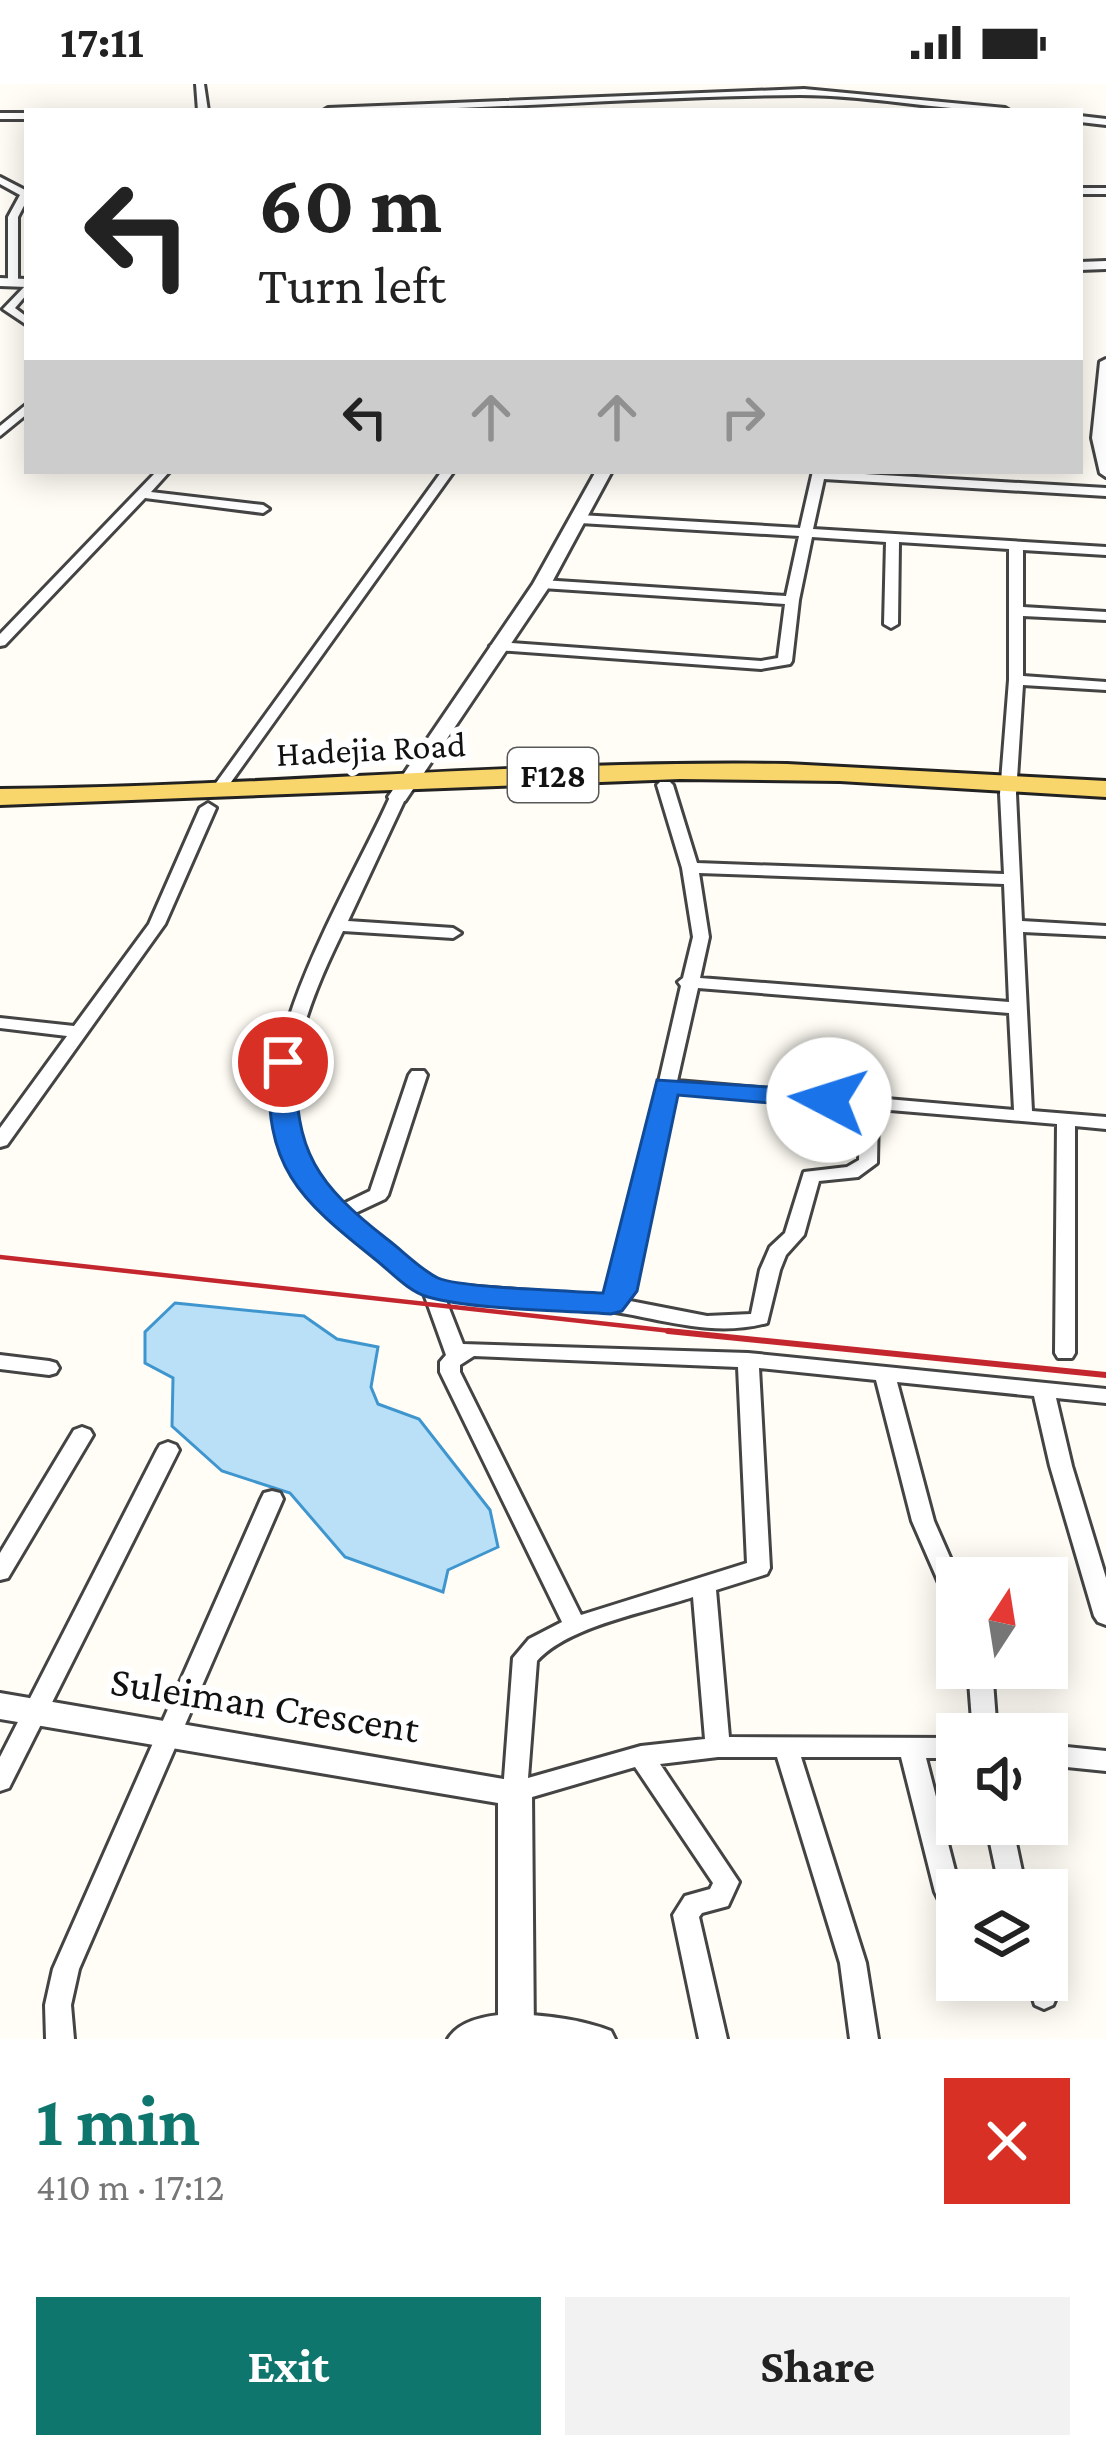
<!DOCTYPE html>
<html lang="en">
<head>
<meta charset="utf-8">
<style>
	:root { --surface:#fff; --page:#f2f2f2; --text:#222; --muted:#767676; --accent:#0f766e }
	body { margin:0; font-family:"Crimson Pro",serif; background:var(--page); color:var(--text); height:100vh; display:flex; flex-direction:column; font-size:45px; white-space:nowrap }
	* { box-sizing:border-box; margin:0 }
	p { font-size:39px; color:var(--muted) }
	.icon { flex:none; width:66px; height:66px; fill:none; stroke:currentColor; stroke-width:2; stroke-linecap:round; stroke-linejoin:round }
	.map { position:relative; height:1955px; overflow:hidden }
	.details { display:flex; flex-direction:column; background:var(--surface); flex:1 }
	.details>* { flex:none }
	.hud { position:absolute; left:24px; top:24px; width:1059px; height:366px; border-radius:0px; box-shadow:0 6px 30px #0003; background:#fff; color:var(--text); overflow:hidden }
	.needle { width:78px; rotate:12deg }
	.tools { position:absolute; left:936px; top:1473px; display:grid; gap:24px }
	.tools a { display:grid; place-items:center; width:132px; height:132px; border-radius:0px; background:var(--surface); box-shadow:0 6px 30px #0003; font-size:60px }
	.pin { position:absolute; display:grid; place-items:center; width:102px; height:102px; color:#fff; margin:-51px; border:6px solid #fff; border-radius:50%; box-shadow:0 3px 12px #0007 }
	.me { position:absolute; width:132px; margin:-66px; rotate:275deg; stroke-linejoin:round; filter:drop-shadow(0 0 9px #0008) }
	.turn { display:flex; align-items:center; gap:42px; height:252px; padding:0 36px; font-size:54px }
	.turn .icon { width:156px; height:156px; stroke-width:2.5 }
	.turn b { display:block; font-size:84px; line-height:102px }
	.lanes { display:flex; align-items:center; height:114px; padding:0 36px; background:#0003; justify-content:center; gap:60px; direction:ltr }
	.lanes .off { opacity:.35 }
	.round { display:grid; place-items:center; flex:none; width:126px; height:126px; border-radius:0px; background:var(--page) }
	.overview { display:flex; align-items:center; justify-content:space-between; height:204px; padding:0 36px }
	h1 { font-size:72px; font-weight:700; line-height:90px; color:var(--accent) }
	.cta { display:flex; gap:24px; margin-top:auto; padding:24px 36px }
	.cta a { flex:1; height:138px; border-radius:0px; background:var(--accent); color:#fff; font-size:48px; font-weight:700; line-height:138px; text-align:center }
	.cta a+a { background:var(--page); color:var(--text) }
	.status { display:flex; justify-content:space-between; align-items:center; height:84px; padding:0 60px; background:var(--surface); direction:ltr }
	.status svg { height:33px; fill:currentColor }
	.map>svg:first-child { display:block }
</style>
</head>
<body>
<div class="status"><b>17:11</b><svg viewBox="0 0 49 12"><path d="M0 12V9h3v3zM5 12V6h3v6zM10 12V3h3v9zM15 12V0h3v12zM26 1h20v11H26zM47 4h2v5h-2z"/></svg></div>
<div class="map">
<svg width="1106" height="1955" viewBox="0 0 1106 1955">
	<rect width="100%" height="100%" fill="#fffdf5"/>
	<polygon fill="#b9e0f7" stroke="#3f96cf" stroke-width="3" points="175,1219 304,1232 337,1255 378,1263 371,1303 378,1320 419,1335 490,1426 498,1463 448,1486 443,1508 345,1473 290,1409 222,1387 172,1342 173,1294 145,1279 145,1248"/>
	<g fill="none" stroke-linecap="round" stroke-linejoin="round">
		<defs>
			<g id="minor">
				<polygon points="196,0 204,0 208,27 198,27"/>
				<path d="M804 5 1005 24 1010 27C939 27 870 11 800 11 641 12 482 27 323 27L328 24Z"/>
				<rect x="0" y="29" width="27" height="6"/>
				<polygon points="1080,32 1106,35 1106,41 1080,38"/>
				<polygon points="0,93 27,107 27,116 18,133 18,199 13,202 8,199 8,133 20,111 0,100"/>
				<rect x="1080" y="104" width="26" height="6"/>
				<polygon points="27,200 27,210 15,224 27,233 27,241 3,225"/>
				<polygon points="1106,275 1106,393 1100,389 1092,354 1100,278"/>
				<polygon points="27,320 27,330 0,352 0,342"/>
				<polygon points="157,387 170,387 151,408 263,421 269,425 263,429 145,414 5,561 0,562 0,550"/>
				<polygon points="442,387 454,387 221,712 211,712 208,709 211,706"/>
				<path d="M813 387 1106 404V412L824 395 813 445 1106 463V471L1023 466V523L1106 528V536L1023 532V592L1106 598V606L1023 601 1016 710 1022 837 1106 842V852L1023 848 1032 1027 1106 1033V1045L1075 1042V1269L1072 1274H1058L1055 1269 1057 1040 878 1025 877 1079 858 1093 819 1097 804 1151 786 1171 780 1186 767 1239C707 1255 653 1231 594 1225 544 1220 494 1222 445 1214L463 1260 748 1269 1106 1305V1319L1056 1314 1072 1382 1106 1494V1541L1098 1538 1094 1532 1050 1382 1034 1312 897 1298 934 1437 959 1494 957 1524 949 1521 946 1515 912 1437 876 1296 759 1284 770 1484 767 1490 716 1506 729 1653 957 1654V1674H926L960 1806H957V1816L948 1819 939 1816 935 1808 901 1673H801L866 1879 878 1955H850L840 1879 777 1673H718L660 1680 739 1798 728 1822 702 1829 699 1833 727 1955H699L673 1831 685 1812 710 1805 713 1799 635 1683 515 1718 506 1715 503 1708 513 1574 529 1555 562 1538 440 1288V1278L446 1271 423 1207 399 1192 336 1136 330 1134C325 1121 310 1112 301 1100 292 1086 284 1065 279 1049 250 961 354 795 390 713L398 708 403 710 406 713 348 837 453 844 461 849 453 854 343 847C307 921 266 1016 317 1093 323 1103 334 1112 343 1120L370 1107 409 991 412 987H424L427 991 388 1111 385 1115 353 1130 413 1182 441 1200 606 1213 611 1206 681 902 678 898 683 894 693 853 682 784 657 701 660 698H670L673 701 697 779 1004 790 1000 710 1009 596V465L899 458 898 540 891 544 884 540 886 458 812 453 799 516 792 577 790 580 761 585 497 566 490 562 497 558 761 577 778 574 785 520 542 504 535 500 542 496 786 512 799 452 580 439 574 435 580 431 800 444ZM699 789 1004 800 1009 918 700 894 709 853ZM698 904 1009 929 1014 1026 677 997ZM675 1008 860 1024 859 1076 847 1083 804 1088 785 1149 770 1163 760 1186 751 1230 707 1232 625 1216 631 1207ZM474 1272 738 1283 747 1479 581 1531 460 1288V1281ZM693 1513 705 1655 641 1662 528 1694 537 1577C568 1542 648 1528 693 1513Z"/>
				<polygon points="208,719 216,724 165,840 7,1061 0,1063 0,1044 67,952 0,944 0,934 74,942 149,840 200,724"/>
				<polygon points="0,1271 49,1277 56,1279 59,1284 56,1289 49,1291 0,1285"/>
				<polygon points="82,1343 90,1346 93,1351 8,1494 0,1496 0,1469 74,1346"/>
				<polygon points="168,1358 176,1361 179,1366 9,1704 0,1707 0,1673 157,1366 160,1361"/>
				<polygon points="272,1407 280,1409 283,1415 79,1885 71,1921 74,1955 46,1955 45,1921 53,1885 261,1415 264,1409"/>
				<polygon points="968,1584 992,1584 997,1650 973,1650"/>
				<polygon points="1047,1661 1106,1667 1106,1687 1047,1681"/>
				<polygon points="986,1740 1012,1740 1026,1806 1000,1806"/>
				<path d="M1047 1887C1056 1895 1059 1910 1053 1921L1044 1925 1035 1921 1027 1896H1047Z"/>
				<path d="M512 1930C544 1931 580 1935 611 1947L615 1955H448C460 1935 491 1931 512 1930Z"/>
			</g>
			<g id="tertiary">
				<polygon points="1106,177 1106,185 1080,186 1080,178"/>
				<polygon points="0,194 27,195 27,203 0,202"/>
				<polygon points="596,387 612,387 551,500 405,717 391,717 388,713 533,500"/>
				<polygon points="0,1609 527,1699 532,1708 534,1955 498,1955 498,1719 0,1635"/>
			</g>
			<path id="primary" d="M787 680 1106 697V713L840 697 680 695 0 721V705C263 703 524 676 787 680Z"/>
		</defs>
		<use href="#minor" stroke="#444" stroke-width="6"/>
		<use href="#tertiary" stroke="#444" stroke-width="6"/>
		<use href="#primary" stroke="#222" stroke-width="6"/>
		<use href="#minor" fill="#fff" fill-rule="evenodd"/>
		<use href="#tertiary" fill="#fff" fill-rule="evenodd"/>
		<use href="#primary" fill="#f9d66b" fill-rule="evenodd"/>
		<polyline stroke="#c4262e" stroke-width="4.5" points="0,1173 698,1250"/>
		<polyline stroke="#c4262e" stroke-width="6" points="668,1247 1106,1291"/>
	</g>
	<path fill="#1a73e8" stroke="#114b97" stroke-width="3" d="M283 970 297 978C293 1068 318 1101 387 1155 403 1167 421 1186 438 1194 460 1204 572 1207 603 1209L657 996 829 1007 843 1016 829 1024 678 1011 637 1207 622 1227 611 1230C559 1226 475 1226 428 1213 409 1208 391 1188 376 1176 298 1114 263 1083 270 978Z"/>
	<g text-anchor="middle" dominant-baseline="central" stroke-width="12" stroke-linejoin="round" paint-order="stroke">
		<rect fill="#fff" stroke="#585858" stroke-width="3" x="508" y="664" width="90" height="54" rx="9"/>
		<g font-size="33" font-weight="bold" fill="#111">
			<text x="553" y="691">F128</text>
		</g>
		<g font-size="36" fill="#111" stroke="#fff">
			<text transform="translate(371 665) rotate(-3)">Hadejia Road</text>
		</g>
		<g font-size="42" fill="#111" stroke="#fff">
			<text transform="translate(265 1620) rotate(9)">Suleiman Crescent</text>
		</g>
	</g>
</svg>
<div class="tools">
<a><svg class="needle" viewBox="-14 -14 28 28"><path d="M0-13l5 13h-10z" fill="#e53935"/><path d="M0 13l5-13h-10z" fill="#767676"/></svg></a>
<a><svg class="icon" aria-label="sound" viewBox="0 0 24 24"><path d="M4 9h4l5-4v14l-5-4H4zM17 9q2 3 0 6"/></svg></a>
<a><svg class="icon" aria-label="layers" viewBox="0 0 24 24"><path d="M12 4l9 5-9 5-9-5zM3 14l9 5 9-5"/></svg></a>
</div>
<div class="pin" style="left:283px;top:978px;background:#d93025"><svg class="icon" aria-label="arrive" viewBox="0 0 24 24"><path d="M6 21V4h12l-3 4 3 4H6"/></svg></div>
<svg class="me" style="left:829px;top:1016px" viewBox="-20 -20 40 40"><circle r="19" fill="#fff"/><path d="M0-13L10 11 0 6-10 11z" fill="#1a73e8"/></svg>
<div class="hud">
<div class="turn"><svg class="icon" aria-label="left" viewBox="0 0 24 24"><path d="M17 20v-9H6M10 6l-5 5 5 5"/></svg><div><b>60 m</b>Turn left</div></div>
<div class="lanes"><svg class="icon" aria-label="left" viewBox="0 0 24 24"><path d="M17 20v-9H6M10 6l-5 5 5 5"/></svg><svg class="icon off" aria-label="ahead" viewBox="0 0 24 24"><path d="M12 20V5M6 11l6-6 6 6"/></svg><svg class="icon off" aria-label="ahead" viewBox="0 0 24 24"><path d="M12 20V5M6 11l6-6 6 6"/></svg><svg class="icon off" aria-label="right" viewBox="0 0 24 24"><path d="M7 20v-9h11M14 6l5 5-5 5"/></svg></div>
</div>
</div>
<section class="details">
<div class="overview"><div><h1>1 min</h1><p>410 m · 17:12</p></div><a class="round" style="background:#d93025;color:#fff"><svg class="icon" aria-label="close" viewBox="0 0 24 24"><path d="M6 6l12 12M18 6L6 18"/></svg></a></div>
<div class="cta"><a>Exit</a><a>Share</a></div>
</section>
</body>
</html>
